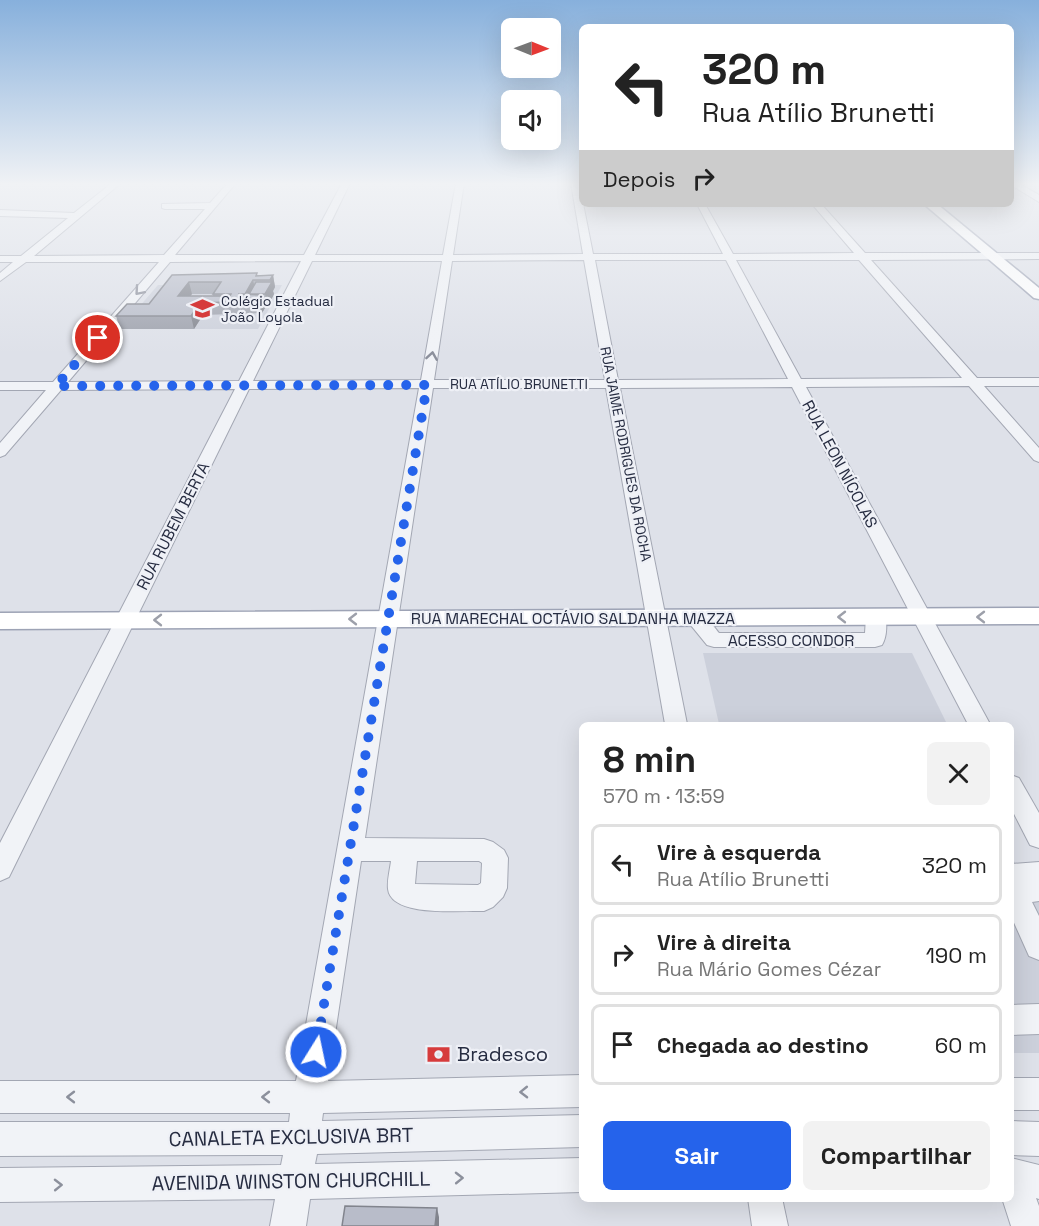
<!DOCTYPE html>
<html lang="pt">
<head>
<meta charset="utf-8">
<style>
	:root { --surface:#fff; --page:#f2f2f2; --text:#222; --muted:#767676; --line:#e0e0e0; --accent:#2563eb }
	body { margin:0; font-family:"Space Grotesk",sans-serif; background:var(--page); color:var(--text); height:100vh; display:flex; flex-direction:column; font-size:22px; white-space:nowrap }
	* { box-sizing:border-box; margin:0 }
	p { font-size:20px; color:var(--muted) }
	.icon { flex:none; width:33px; height:33px; fill:none; stroke:currentColor; stroke-width:2; stroke-linecap:round; stroke-linejoin:round }
	.map { position:relative; flex:1; overflow:hidden }
	.details { position:absolute; left:579px; top:722px; width:435px; height:480px; display:flex; flex-direction:column; background:var(--surface); border-radius:9px; box-shadow:0 6px 24px #0002 }
	.details>* { flex:none }
	.banner { position:absolute; left:579px; top:24px; width:435px; height:183px; border-radius:9px; box-shadow:0 6px 24px #0002; background:#fff; color:var(--text); overflow:hidden }
	.needle { width:39px; rotate:91deg }
	.controls { position:absolute; left:501px; top:18px; display:grid; gap:12px }
	.controls a { display:grid; place-items:center; width:60px; height:60px; border-radius:9px; background:var(--surface); box-shadow:0 6px 24px #0002; font-size:30px }
	.pin { position:absolute; display:grid; place-items:center; width:51px; height:51px; color:#fff; margin:-26px; border:3px solid #fff; border-radius:50%; box-shadow:0 2px 6px #0007 }
	.me { position:absolute; width:66px; margin:-33px; rotate:10deg; stroke-linejoin:round; filter:drop-shadow(0 0 4px #0008) }
	.turn { display:flex; align-items:center; gap:21px; height:126px; padding:0 24px; font-size:27px }
	.turn .icon { width:78px; height:78px; stroke-width:2.5 }
	.turn b { display:block; font-size:42px; line-height:51px }
	.then { display:flex; align-items:center; height:57px; padding:0 24px; background:#0003; gap:12px; font-size:22px }
	.round { display:grid; place-items:center; flex:none; width:63px; height:63px; border-radius:9px; background:var(--page) }
	.headline { display:flex; align-items:center; justify-content:space-between; height:102px; padding:0 24px }
	h1 { font-size:36px; font-weight:800; line-height:45px }
	.cta { display:flex; gap:12px; margin-top:auto; padding:12px 24px }
	.cta a { flex:1; height:69px; border-radius:9px; background:var(--accent); color:#fff; font-size:24px; font-weight:800; line-height:69px; text-align:center }
	.cta a+a { background:var(--page); color:var(--text) }
	ul { padding:0; list-style:none }
	li { display:flex; align-items:center; gap:18px; height:81px; margin:0 12px 9px; padding:0 12px; border:3px solid var(--line); border-radius:9px }
	li div { flex:1 }
	li b { display:block; font-size:22px }
	li em { font-style:normal }
	.map>svg:first-child { display:block }
</style>
</head>
<body>
<div class="map">
<svg width="1039" height="1226" viewBox="0 0 1039 1226">
	<rect width="100%" height="100%" fill="#dee1e9"/>
	<g fill="#ccd0db">
		<polygon points="158,285 282,285 258,329 120,329"/>
		<polygon points="703,653 912,653 947,724 719,724"/>
		<polygon points="1011,855 1016,865 1039,878 1039,1053 1011,1053"/>
	</g>
	<g fill="none" stroke-linecap="round" stroke-linejoin="round">
		<defs>
			<g id="minor">
				<path d="M112 183H121L34 256 164 255 205 209H165L162 208V204L210 203 228 183H236L175 255H304L342 183H350L315 255H443L456 183H464L453 255 583 254 571 183H579L593 254H723L697 204H705L733 254 854 253 812 204H821L865 253H1039V259L871 260 977 378H1039V386H984L1039 448V462L1034 460 969 386 806 387 990 724H968L792 387 620 388 687 724H665L606 388H433L365 838 484 839 493 842 504 850 508 858 507 888 503 897 493 907 484 911C462 910 391 918 388 889 387 881 390 869 391 861H361L328 1081 582 1075V1107L323 1113 322 1121 582 1115V1147L317 1154 315 1164 582 1158V1192L310 1199 306 1226H270L275 1199 0 1202V1168L281 1165 283 1155 0 1156V1122H289L290 1113H0V1081H296L419 388 249 389 9 877 0 881V843L235 389 61 390 5 455 0 457V443L46 390H0V382H53L159 262H26L0 281V273L13 262H0V256H21L68 218 0 216V210L74 213ZM584 260 605 380H434L452 261ZM595 260H726L788 379 618 380ZM736 260H859L962 378 801 379ZM301 261 239 381 68 382 170 262ZM312 261H442L421 380 253 381ZM417 861H479L482 863 481 883 478 885 415 884Z"/>
				<polygon points="1011,183 1018,183 1039,195 1039,202 1011,185"/>
				<path d="M876 610 883 612C888 620 887 637 882 645L875 647H714L707 645 685 618 688 613C703 609 710 622 719 633H865L866 617 869 612Z"/>
				<polygon points="1011,775 1019,778 1039,813 1039,848 1030,845 1011,808"/>
				<polygon points="1039,862 1039,901 1032,902 1039,916 1039,960 1029,956 1011,916 1011,864"/>
				<polygon points="1039,1004 1039,1034 1011,1035 1011,1005"/>
				<rect x="1011" y="1078" width="28" height="32"/>
				<polygon points="1011,1121 1039,1122 1039,1156 1011,1155"/>
				<polygon points="1011,1158 1039,1165 1039,1199 1036,1198 1039,1206 1039,1226 1011,1226 1002,1198 1011,1198"/>
				<polygon points="748,1198 782,1198 788,1226 752,1226"/>
			</g>
			<g id="major">
				<polygon points="924,204 937,204 1039,288 1039,299 1034,298"/>
				<polygon points="1039,608 1039,624 0,629 0,613"/>
			</g>
		</defs>
		<use href="#minor" stroke="#a3a7b3" stroke-width="2"/>
		<use href="#major" stroke="#9da3b5" stroke-width="3"/>
		<use href="#minor" fill="#f1f3f7" fill-rule="evenodd"/>
		<use href="#major" fill="#fff" fill-rule="evenodd"/>
	</g>
	<path fill="#9ea2ad" fill-rule="evenodd" d="M172 275H273L275 287 273 291 274 294 268 306H265V308L262 313 203 315 194 329H120L116 316 149 304ZM192 294H213V296H190Z"/>
	<g fill="#81848d">
		<polygon points="273,275 275,287 273,291 274,294 268,306 265,294 271,283 270,280"/>
		<polygon points="253,280 256,292 249,294 247,301 245,294"/>
		<polygon points="189,282 192,294 181,308 178,296"/>
		<polygon points="262,295 265,308 262,313 259,301"/>
		<polygon points="200,303 203,315 194,329 191,316"/>
		<polygon points="437,1208 439,1217 439,1226 435,1226"/>
	</g>
	<g fill="#b8bcc9" stroke="#81848d" stroke-width="1.5" fill-rule="evenodd">
		<path d="M257 273 256 276 273 275 270 280H253L245 294H238L262 295 259 301 200 303 191 316H116L127 304H149L172 275ZM189 282H221L213 294H231L230 296H178Z"/>
		<polygon points="256,282 272,282 265,294 249,294"/>
		<polygon points="345,1206 437,1208 435,1226 342,1226"/>
	</g>
	<defs><path id="oneway-chevron" d="M-2-3.5L2.5 0L-2 3.5" fill="none" stroke-width="1.6" stroke-linecap="round" stroke-linejoin="round" transform="scale(1.5)"/></defs>
	<g stroke="#8c909c">
		<use href="#oneway-chevron" transform="translate(139 291) rotate(131)"/>
		<use href="#oneway-chevron" transform="translate(432 356) rotate(-81)"/>
		<use href="#oneway-chevron" transform="translate(524 1092) rotate(179)"/>
		<use href="#oneway-chevron" transform="translate(71 1097) rotate(-180)"/>
		<use href="#oneway-chevron" transform="translate(266 1097) rotate(-180)"/>
		<use href="#oneway-chevron" transform="translate(459 1178) rotate(-1)"/>
		<use href="#oneway-chevron" transform="translate(58 1185) rotate(-1)"/>
	</g>
	<g stroke="#9da0aa">
		<use href="#oneway-chevron" transform="translate(842 617) rotate(180)"/>
		<use href="#oneway-chevron" transform="translate(981 617) rotate(180)"/>
		<use href="#oneway-chevron" transform="translate(353 619) rotate(180)"/>
		<use href="#oneway-chevron" transform="translate(158 620) rotate(180)"/>
	</g>
	<linearGradient id="sky" x2="0" y2="1"><stop stop-color="#87b0dc"/><stop offset="0.52" stop-color="#f0f2f5"/><stop offset="1" stop-color="#f0f2f5" stop-opacity="0"/></linearGradient>
	<rect width="1039" height="354" fill="url(#sky)"/>
	<g fill="none" stroke-linecap="round" stroke-linejoin="round">
		<polyline stroke="#2563eb" stroke-width="10" stroke-dasharray="0 18" points="98,338 56,386 427,385 316,1052"/>
	</g>
	<defs>
		<symbol id="school-bare" viewBox="-9 -9 18 18"><path d="M0-5L7-2L0 1L-7-2ZM-4 1L0 2.5L4 1V4Q0 6-4 4Z" fill="#d63b3c" stroke="#eef0f6" stroke-width="2.5" paint-order="stroke"/></symbol>
		<symbol id="bank-bare" viewBox="-9 -9 18 18"><path d="M-6-4H6V4H-6ZM0-2.3a2.3 2.3 0 1 0 0 4.6a2.3 2.3 0 1 0 0-4.6Z" fill="#d63b3c" stroke="#eef0f6" stroke-width="2.5" paint-order="stroke"/></symbol>
	</defs>
	<g fill-rule="evenodd">
		<use href="#school-bare" x="186" y="292" width="33" height="33"/>
		<use href="#bank-bare" x="422" y="1038" width="33" height="33"/>
	</g>
	<g text-anchor="middle" dominant-baseline="central" stroke-width="4.5" stroke-linejoin="round" paint-order="stroke">
		<g font-size="14" fill="#262c41" stroke="#eef0f6" text-anchor="start">
			<text x="221" y="301">Colégio Estadual<tspan x="221" dy="16">João Loyola</tspan></text>
		</g>
		<g font-size="14" fill="#262c41" stroke="#eef0f6">
			<text x="519" y="384">RUA ATÍLIO BRUNETTI</text>
			<text transform="translate(626 454) rotate(79)">RUA JAIME RODRIGUES DA ROCHA</text>
		</g>
		<g font-size="16" fill="#262c41" stroke="#eef0f6">
			<text transform="translate(840 464) rotate(62)">RUA LEON NÍCOLAS</text>
			<text transform="translate(173 526) rotate(-63)">RUA RUBEM BERTA</text>
			<text x="573" y="618">RUA MARECHAL OCTÁVIO SALDANHA MAZZA</text>
			<text x="791" y="640">ACESSO CONDOR</text>
		</g>
		<g font-size="20" fill="#262c41" stroke="#eef0f6" text-anchor="start">
			<text x="457" y="1054">Bradesco</text>
		</g>
		<g font-size="20" fill="#262c41" stroke="#eef0f6">
			<text transform="translate(291 1137) rotate(-1)">CANALETA EXCLUSIVA BRT</text>
			<text transform="translate(291 1181) rotate(-1)">AVENIDA WINSTON CHURCHILL</text>
		</g>
	</g>
</svg>
<div class="controls">
<a><svg class="needle" viewBox="-14 -14 28 28"><path d="M0-13l5 13h-10z" fill="#e53935"/><path d="M0 13l5-13h-10z" fill="#767676"/></svg></a>
<a><svg class="icon" aria-label="sound" viewBox="0 0 24 24"><path d="M4 9h4l5-4v14l-5-4H4zM17 9q2 3 0 6"/></svg></a>
</div>
<div class="pin" style="left:98px;top:338px;background:#d93025"><svg class="icon" aria-label="arrive" viewBox="0 0 24 24"><path d="M6 21V4h12l-3 4 3 4H6"/></svg></div>
<svg class="me" style="left:316px;top:1052px" viewBox="-20 -20 40 40"><circle r="17" fill="#2563eb" stroke="#fff" stroke-width="3"/><path d="M0-11L8 9 0 5-8 9z" fill="#fff"/></svg>
<div class="banner">
<div class="turn"><svg class="icon" aria-label="left" viewBox="0 0 24 24"><path d="M17 20v-9H6M10 6l-5 5 5 5"/></svg><div><b>320 m</b>Rua Atílio Brunetti</div></div>
<div class="then">Depois<svg class="icon" aria-label="right" viewBox="0 0 24 24"><path d="M7 20v-9h11M14 6l5 5-5 5"/></svg></div>
</div>
<section class="details">
<div class="headline"><div><h1>8 min</h1><p>570 m · 13:59</p></div><a class="round"><svg class="icon" aria-label="close" viewBox="0 0 24 24"><path d="M6 6l12 12M18 6L6 18"/></svg></a></div>
<ul>
<li><svg class="icon" aria-label="left" viewBox="0 0 24 24"><path d="M17 20v-9H6M10 6l-5 5 5 5"/></svg><div><b>Vire à esquerda</b><p>Rua Atílio Brunetti</p></div><em>320 m</em></li>
<li><svg class="icon" aria-label="right" viewBox="0 0 24 24"><path d="M7 20v-9h11M14 6l5 5-5 5"/></svg><div><b>Vire à direita</b><p>Rua Mário Gomes Cézar</p></div><em>190 m</em></li>
<li><svg class="icon" aria-label="arrive" viewBox="0 0 24 24"><path d="M6 21V4h12l-3 4 3 4H6"/></svg><div><b>Chegada ao destino</b></div><em>60 m</em></li>
</ul>
<div class="cta"><a>Sair</a><a>Compartilhar</a></div>
</section>
</div>
</body>
</html>
